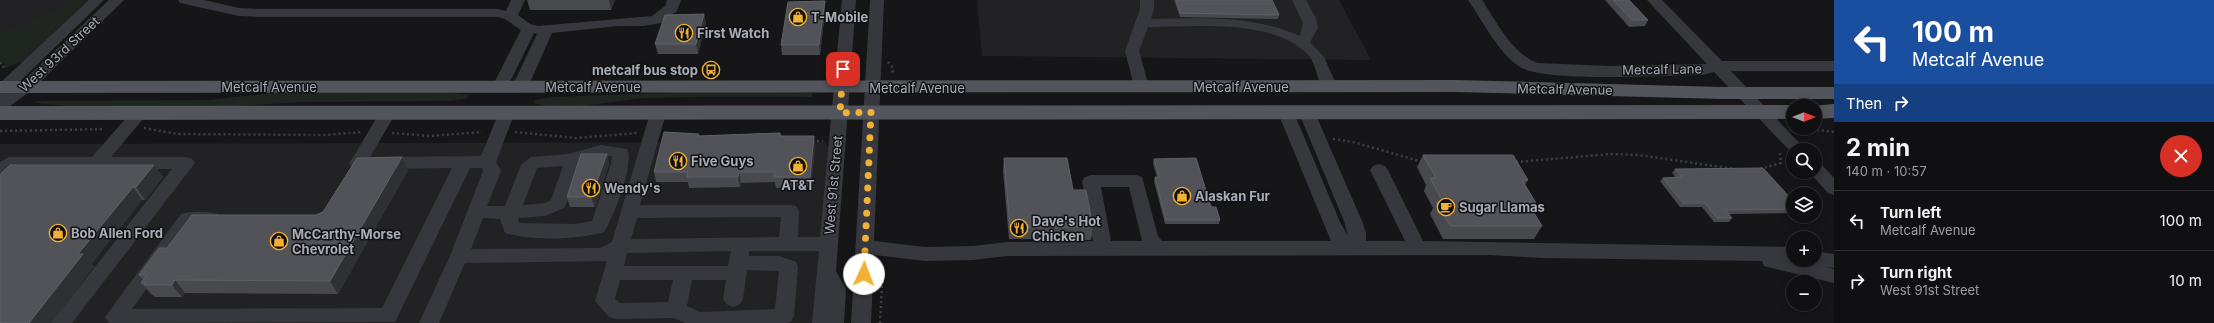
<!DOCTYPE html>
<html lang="en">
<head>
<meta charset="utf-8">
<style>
	:root { --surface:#101012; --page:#19191b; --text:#f1f3f6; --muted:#9c9d9f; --line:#303032 }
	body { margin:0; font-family:Inter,sans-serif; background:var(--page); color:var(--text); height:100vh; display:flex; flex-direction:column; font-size:15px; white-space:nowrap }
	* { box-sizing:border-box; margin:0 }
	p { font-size:13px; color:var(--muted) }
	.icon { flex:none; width:22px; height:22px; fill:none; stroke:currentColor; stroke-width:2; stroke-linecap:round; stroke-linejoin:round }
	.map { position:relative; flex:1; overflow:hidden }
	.drawer { display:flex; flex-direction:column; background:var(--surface); width:380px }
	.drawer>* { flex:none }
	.top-card { background:#1a4fa0; color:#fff; overflow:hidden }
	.needle { width:26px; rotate:90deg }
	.buttons { position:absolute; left:1786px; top:99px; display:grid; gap:8px }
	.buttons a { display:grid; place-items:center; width:36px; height:36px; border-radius:50%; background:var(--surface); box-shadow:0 2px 10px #0003,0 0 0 1px var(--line); font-size:20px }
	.pin { position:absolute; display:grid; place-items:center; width:34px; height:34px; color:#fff; margin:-17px; border-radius:8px; box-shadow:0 2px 6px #0006 }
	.me { position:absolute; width:44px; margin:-22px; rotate:2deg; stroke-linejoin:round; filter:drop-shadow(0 0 3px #0008) }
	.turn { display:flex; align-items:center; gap:14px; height:84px; padding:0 12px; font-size:18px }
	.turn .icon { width:52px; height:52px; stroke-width:2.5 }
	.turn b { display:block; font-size:28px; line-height:34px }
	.then { display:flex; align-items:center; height:38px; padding:0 12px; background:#0003; gap:8px; font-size:15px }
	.round { display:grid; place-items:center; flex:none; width:42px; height:42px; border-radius:21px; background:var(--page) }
	.overview { display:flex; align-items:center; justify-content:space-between; height:68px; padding:0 12px }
	h1 { font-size:24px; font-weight:700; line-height:30px }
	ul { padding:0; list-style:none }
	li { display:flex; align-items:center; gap:12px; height:60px; padding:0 12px; border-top:1px solid var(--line) }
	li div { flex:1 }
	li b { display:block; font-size:15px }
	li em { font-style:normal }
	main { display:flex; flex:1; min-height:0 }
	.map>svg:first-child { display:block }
</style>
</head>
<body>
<main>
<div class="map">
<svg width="1834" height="323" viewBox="0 0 1834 323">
	<rect width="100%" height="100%" fill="#161618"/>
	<g fill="#222225">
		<polygon points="0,0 89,0 24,62 0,62"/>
		<polygon points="977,0 1339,0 1371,60 982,56"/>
		<polygon points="825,142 828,147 828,165 813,323 0,323 0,144"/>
	</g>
	<g fill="#1e261f">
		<polygon points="66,0 84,0 16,64 5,68 5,63 0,62 0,34 70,3"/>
		<polygon points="87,0 86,3 16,67 20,62"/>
		<polygon points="280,92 440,92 470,95 466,99 448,101 301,102 239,106 66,106 35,103 37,101 209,100"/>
		<path d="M699 92H804L812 93V97C758 97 703 96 649 98 615 99 566 114 534 103L535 100 553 97Z"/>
	</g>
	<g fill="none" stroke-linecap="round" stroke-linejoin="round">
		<g stroke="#3d3f44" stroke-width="2.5" stroke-dasharray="2 3" stroke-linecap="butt">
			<polyline points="888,62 892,67 893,73"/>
			<polyline points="0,63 3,64 4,69"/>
			<polyline points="144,128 177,134 326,135 361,132"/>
			<polyline points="1802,128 1834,132"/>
			<polyline points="0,131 105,129"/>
			<polyline points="515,132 576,138 638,133"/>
			<polyline points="392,133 429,136 482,132"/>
			<polyline points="1333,139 1353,142 1423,162"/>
			<polyline points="812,141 823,141"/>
			<polyline points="1516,162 1611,154 1638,155 1735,169"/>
			<polyline points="1760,169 1781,163 1780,153"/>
			<polyline points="880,323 883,264"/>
		</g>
		<g fill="#37383d" fill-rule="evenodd">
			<polygon points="89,0 104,0 12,89 21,83 109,0 124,0 33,89 6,109 0,110 0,83"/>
			<polygon points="178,0 204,0 239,8 259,9 498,9 506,11 511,0 525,0 518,15 530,24 538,26 652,16 665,6 667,0 681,0 677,11 661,23 643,26 618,26 552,33 528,87 526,90 514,90 512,87 537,34 534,33 506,90 494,90 492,87 521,30 505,19 498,17 259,17 239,16 180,3"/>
			<path d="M842 0H856L836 271 846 289 844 323H812L819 251H749V256H779L796 262 798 267 794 316 791 322 787 323H685L674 318 616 319 609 317 595 301 607 261 465 263 439 323H419L450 256 483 171 482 168H470L395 322 109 323 105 317 181 214C192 211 207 211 218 214L221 219 218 224 192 226 132 309 382 308 452 168 381 169 375 167 372 163 375 159 381 157 481 156 499 112 501 108H513L515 112 496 162 501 171 487 206H505L521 165 531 157 568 154 601 145 627 149C635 162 613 219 604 232 576 240 532 241 505 233L500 219 483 218 471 249 600 248 612 242 650 113 652 109H664L666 113 640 205H790L796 206 799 211 798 237H820ZM601 156H612L611 164 592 221 575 224 519 223 518 218 545 216 564 208 571 194 581 162ZM563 166 551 200 545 203 523 205 537 168ZM781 217 779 237 631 239 637 218ZM731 251 728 266H624L627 253ZM747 270 779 271 775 309 700 312 687 306 692 280H726L723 299 726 304 733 307 740 304 743 299ZM620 280H673L668 302 620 303 615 299Z"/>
			<path d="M870 0H884L874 241 925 247 973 246 1007 242 1093 241 1082 181 1085 177 1091 175H1136L1142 177 1158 236 1162 241H1331L1278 113 1280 109H1292L1294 113 1340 222 1348 236 1344 221 1299 113 1301 109H1313L1315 113 1362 221 1366 233V241H1405L1370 170 1373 166 1379 164 1385 166 1388 170 1423 241 1793 247V260L1808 263 1807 260H1815V251L1834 254V268L1826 267 1834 269V283L1764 266 1762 261 1543 258 1489 255 1007 256 973 260 925 261 874 255 871 323H851ZM1101 187H1129L1142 241H1111Z"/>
			<path d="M1140 0H1154V9L1151 19C1201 18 1253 15 1300 36L1303 23 1292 0H1306L1316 18 1318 28 1310 42 1324 57 1337 86 1335 89H1323C1317 79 1316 65 1309 56 1276 18 1194 27 1148 27L1139 51 1149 87 1147 90H1135L1125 51 1140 9Z"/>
			<path d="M1468 0H1482C1496 21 1513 55 1538 63L1610 66 1707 64 1647 0H1662L1722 61H1834V71H1731L1806 150H1793V154L1714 72 1702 75C1667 75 1546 83 1520 67 1499 54 1482 20 1468 0Z"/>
			<polygon points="140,108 146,109 148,113 111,157 186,157 192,159 195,163 72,323 51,323 172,169 13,169 6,176 0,178 0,162 9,157 92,157 134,109"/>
			<polygon points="388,108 394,109 396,113 364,167 358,169 352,167 349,163 352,159 382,109"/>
			<polygon points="1815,162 1821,164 1834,178 1834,195 1828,193 1809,172 1815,172"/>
		</g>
		<g fill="#53555c" fill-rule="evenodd">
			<polygon points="1455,80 1722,87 1834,87 1834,99 1722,99 1455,92 0,93 0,81"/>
			<polygon points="1834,104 1834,118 1815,119 1815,106 1812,106"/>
			<polygon points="1793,105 1796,106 1793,106 1793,119 0,120 0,106"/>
		</g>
	</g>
	<g fill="#47494d">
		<polygon points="527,0 615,0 611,10 530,10"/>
		<polygon points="1174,0 1272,0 1279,15 1278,19 1180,17"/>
		<polygon points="1605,0 1629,0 1648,20 1645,26 1629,27"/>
		<polygon points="825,1 825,11 820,55 782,55 781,45"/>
		<polygon points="704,14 706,24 698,54 658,54 655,44"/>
		<polygon points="780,133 781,136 814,136 815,146 811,187 776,188 775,182 741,183 740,187 689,188 688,182 656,182 654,172 699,136"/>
		<polygon points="607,154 609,164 595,207 570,207 567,197"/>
		<polygon points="1423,155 1528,180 1525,185 1536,203 1532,210 1542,226 1534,239 1443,239 1430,214 1433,208 1424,191 1426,185 1417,167"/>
		<polygon points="1004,158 1073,190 1093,227 1091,240 1009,239 1003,171"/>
		<polygon points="1154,159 1211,207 1220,220 1219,224 1165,224 1154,181 1155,177 1157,177 1153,163"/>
		<polygon points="154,165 163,177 145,200 142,200 91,264 94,266 51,323 0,323"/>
		<polygon points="1675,169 1793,201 1793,213 1729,214 1732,218 1729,222 1714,222 1702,207 1680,207 1660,181 1663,178 1676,178 1672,173"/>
		<polygon points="408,170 338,294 185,293 182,297 155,297 153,295 152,295 141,283 143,280 139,275 167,248 316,215 323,212"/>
	</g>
	<g fill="#2f3033">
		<polygon points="609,0 615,0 611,10"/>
		<polygon points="825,1 825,11 820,55 819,45"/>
		<polygon points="704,14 706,24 698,54 696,44"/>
		<polygon points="814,136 815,146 811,187 810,177"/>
		<polygon points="607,154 609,164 595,207 591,197"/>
		<polygon points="402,157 408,170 338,294 330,281"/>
		<polygon points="154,165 163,177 145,200 136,187"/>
		<polygon points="739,172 741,183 740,187 738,177"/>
		<polygon points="133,187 142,200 91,264 94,266 51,323 29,323 78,254"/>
		<polygon points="175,280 185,293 182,297 172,285"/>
	</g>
	<g fill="#525359" stroke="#5f6168">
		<polygon points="1176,0 1272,0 1279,15 1180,13"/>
		<polygon points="1613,0 1629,0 1648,20 1632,20"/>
		<polygon points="825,1 819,45 781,45 788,2"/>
		<polygon points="704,14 696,44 655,44 665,15"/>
		<polygon points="664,132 699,134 698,136 780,133 780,136 814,136 810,177 774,177 775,172 739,172 738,177 687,177 688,172 654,172"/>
		<polygon points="581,154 607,154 591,197 567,197"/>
		<polygon points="1423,155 1513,155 1528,180 1522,180 1536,203 1528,203 1542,226 1450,226 1436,202 1443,202 1430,178 1436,178"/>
		<polygon points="402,157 330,281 175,280 172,285 144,285 146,283 141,283 147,275 139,275 159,248 167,248 192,215 316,215 323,212 357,158"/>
		<polygon points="1004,158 1067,158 1073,190 1086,190 1093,227 1010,227"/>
		<polygon points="1196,158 1211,207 1216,207 1220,220 1166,220 1155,177 1159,177 1154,159"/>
		<polygon points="10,165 154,165 136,187 133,187 78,254 83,254 29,323 0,323 0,175"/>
		<polygon points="1763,168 1793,201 1793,209 1725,210 1732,218 1717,218 1705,203 1683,203 1663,178 1682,177 1675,169"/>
	</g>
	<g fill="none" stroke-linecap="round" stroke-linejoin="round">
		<polyline stroke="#f2b134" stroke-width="7" stroke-dasharray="0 12.6" points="843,69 840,113 871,112 864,274"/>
	</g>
	<defs>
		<symbol id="shop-ring" viewBox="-11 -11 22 22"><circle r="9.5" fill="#111113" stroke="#f2b134" stroke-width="1.5"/><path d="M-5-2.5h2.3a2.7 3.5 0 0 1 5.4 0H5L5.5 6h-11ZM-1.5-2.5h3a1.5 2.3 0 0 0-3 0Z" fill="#f2b134"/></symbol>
		<symbol id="restaurant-ring" viewBox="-11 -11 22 22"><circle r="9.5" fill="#111113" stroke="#f2b134" stroke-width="1.5"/><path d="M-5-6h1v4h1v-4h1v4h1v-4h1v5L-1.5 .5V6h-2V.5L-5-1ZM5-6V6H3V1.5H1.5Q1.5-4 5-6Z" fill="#f2b134"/></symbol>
		<symbol id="bus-ring" viewBox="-11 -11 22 22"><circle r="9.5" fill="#111113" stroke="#f2b134" stroke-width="1.5"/><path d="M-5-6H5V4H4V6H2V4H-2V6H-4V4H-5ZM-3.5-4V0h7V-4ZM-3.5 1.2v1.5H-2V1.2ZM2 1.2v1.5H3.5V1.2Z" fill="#f2b134"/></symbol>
		<symbol id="cafe-ring" viewBox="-11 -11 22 22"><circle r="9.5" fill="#111113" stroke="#f2b134" stroke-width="1.5"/><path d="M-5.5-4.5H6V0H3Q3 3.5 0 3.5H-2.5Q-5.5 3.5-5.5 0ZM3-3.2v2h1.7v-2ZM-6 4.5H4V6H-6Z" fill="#f2b134"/></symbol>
	</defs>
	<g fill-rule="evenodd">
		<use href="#shop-ring" x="788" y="7" width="20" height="20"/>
		<use href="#restaurant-ring" x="674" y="23" width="20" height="20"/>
		<use href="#bus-ring" x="701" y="60" width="20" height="20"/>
		<use href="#restaurant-ring" x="668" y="151" width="20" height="20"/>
		<use href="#shop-ring" x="788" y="156" width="20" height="20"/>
		<use href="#restaurant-ring" x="581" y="178" width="20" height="20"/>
		<use href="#shop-ring" x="1172" y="186" width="20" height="20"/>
		<use href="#cafe-ring" x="1436" y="197" width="20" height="20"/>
		<use href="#restaurant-ring" x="1009" y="218" width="20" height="20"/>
		<use href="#shop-ring" x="48" y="223" width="20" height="20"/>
		<use href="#shop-ring" x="269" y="231" width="20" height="20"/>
	</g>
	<g text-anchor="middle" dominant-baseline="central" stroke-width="3" stroke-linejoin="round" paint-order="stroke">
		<g font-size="13" font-weight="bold" fill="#a8adb8" stroke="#111113" text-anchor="start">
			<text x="811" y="17">T-Mobile</text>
			<text x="697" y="33">First Watch</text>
			<text x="698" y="70" text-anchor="end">metcalf bus stop</text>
			<text x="691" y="161">Five Guys</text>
			<text x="798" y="185" text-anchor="middle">AT&amp;T</text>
			<text x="604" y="188">Wendy's</text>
			<text x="1195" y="196">Alaskan Fur</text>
			<text x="1459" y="207">Sugar Llamas</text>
			<text x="1032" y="221">Dave's Hot<tspan x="1032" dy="15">Chicken</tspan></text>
			<text x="71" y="233">Bob Allen Ford</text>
			<text x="292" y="234">McCarthy-Morse<tspan x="292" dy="15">Chevrolet</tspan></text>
		</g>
		<g font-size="13" fill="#a8adb8" stroke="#111113">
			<text transform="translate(59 54) rotate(-43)">West 93rd Street</text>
			<text transform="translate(1662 69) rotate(-1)">Metcalf Lane</text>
			<text x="269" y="87">Metcalf Avenue</text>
			<text x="593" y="87">Metcalf Avenue</text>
			<text x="1241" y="87">Metcalf Avenue</text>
			<text x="917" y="88">Metcalf Avenue</text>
			<text transform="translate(1565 89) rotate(1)">Metcalf Avenue</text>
			<text transform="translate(833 185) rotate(-85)">West 91st Street</text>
		</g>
	</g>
</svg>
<div class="buttons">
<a><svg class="needle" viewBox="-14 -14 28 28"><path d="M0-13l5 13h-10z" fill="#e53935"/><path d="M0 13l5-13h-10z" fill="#9c9d9f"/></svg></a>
<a><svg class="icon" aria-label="search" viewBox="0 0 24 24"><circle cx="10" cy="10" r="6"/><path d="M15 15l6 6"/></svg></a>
<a><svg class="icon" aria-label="layers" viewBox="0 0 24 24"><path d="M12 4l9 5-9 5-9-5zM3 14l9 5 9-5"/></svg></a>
<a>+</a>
<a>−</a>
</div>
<div class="pin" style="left:843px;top:69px;background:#d93025"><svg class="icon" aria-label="arrive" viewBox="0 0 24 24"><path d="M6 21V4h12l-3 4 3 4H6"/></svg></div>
<svg class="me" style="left:864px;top:274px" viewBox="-20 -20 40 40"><circle r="19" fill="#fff"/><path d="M0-13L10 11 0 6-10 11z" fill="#f2b134"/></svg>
</div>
<section class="drawer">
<div class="top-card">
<div class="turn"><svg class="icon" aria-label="left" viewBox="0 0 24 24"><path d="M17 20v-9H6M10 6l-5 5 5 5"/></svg><div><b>100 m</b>Metcalf Avenue</div></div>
<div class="then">Then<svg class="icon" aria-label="right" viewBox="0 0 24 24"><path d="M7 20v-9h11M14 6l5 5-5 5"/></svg></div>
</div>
<div class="overview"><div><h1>2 min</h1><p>140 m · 10:57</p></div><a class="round" style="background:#d93025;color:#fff"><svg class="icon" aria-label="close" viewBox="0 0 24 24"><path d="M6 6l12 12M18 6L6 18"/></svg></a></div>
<ul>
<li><svg class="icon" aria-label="left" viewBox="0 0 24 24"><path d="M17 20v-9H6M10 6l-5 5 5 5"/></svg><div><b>Turn left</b><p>Metcalf Avenue</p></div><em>100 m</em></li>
<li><svg class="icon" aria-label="right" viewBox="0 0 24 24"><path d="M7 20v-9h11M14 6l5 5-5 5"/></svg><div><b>Turn right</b><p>West 91st Street</p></div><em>10 m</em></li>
</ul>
</section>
</main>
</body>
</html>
